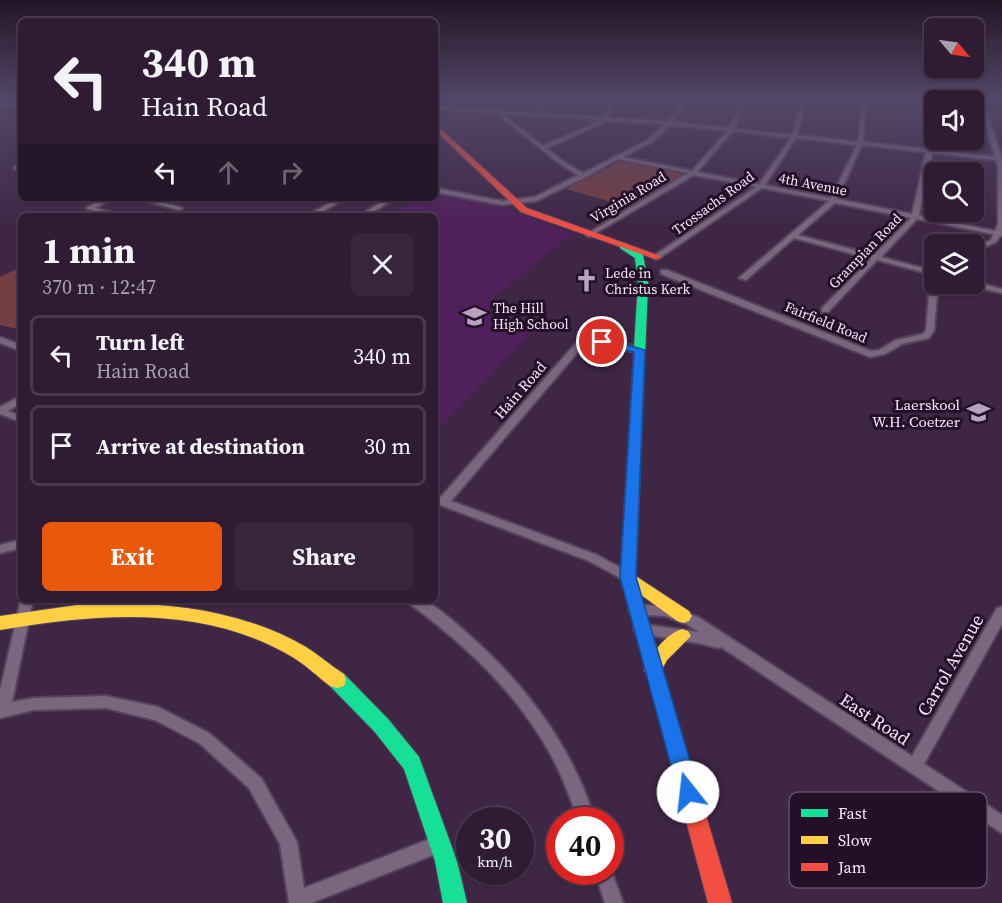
<!DOCTYPE html>
<html lang="en">
<head>
<meta charset="utf-8">
<style>
	:root { --surface:#2f1c34; --page:#37253c; --text:#f1f3f6; --muted:#a7a1ac; --line:#4a3a4f; --accent:#ea580c }
	body { margin:0; font-family:"Source Serif 4",serif; background:var(--page); color:var(--text); height:100vh; display:flex; flex-direction:column; font-size:22px; white-space:nowrap }
	* { box-sizing:border-box; margin:0 }
	p { font-size:20px; color:var(--muted) }
	.icon { flex:none; width:33px; height:33px; fill:none; stroke:currentColor; stroke-width:2; stroke-linecap:round; stroke-linejoin:round }
	.map { position:relative; flex:1; overflow:hidden }
	.panel { position:absolute; left:18px; top:213px; width:420px; height:390px; display:flex; flex-direction:column; background:var(--surface); border-radius:9px; box-shadow:0 2px 4px #0004,0 0 0 2px var(--line) }
	.panel>* { flex:none }
	.hud { position:absolute; left:18px; top:18px; width:420px; height:183px; border-radius:9px; box-shadow:0 2px 4px #0004,0 0 0 2px var(--line); background:#2f1c34; color:var(--text); overflow:hidden }
	.needle { width:39px; rotate:119deg }
	.tools { position:absolute; left:924px; top:18px; display:grid; gap:12px }
	.tools a { display:grid; place-items:center; width:60px; height:60px; border-radius:9px; background:var(--surface); box-shadow:0 2px 4px #0004,0 0 0 2px var(--line); font-size:30px }
	.speed { position:absolute; left:456px; top:807px; display:flex; gap:12px; font-size:30px; font-weight:700; text-align:center }
	.speed>* { display:grid; place-content:center; width:78px; height:78px; border-radius:50%; background:var(--surface); box-shadow:0 2px 4px #0004,0 0 0 2px var(--line); line-height:1 }
	.speed small { font-size:15px; font-weight:400 }
	.speed .limit { border:9px solid #d22; background:#fff; color:#111 }
	.pin { position:absolute; display:grid; place-items:center; width:51px; height:51px; color:#fff; margin:-26px; border:3px solid #fff; border-radius:50%; box-shadow:0 2px 6px #0007 }
	.me { position:absolute; width:66px; margin:-33px; rotate:344deg; stroke-linejoin:round; filter:drop-shadow(0 0 4px #0008) }
	.turn { display:flex; align-items:center; gap:21px; height:126px; padding:0 24px; font-size:27px }
	.turn .icon { width:78px; height:78px; stroke-width:2.5 }
	.turn b { display:block; font-size:42px; line-height:51px }
	.lanes { display:flex; align-items:center; height:57px; padding:0 24px; background:#0003; justify-content:center; gap:30px; direction:ltr }
	.lanes .off { opacity:.35 }
	.round { display:grid; place-items:center; flex:none; width:63px; height:63px; border-radius:9px; background:var(--page) }
	.summary { display:flex; align-items:center; justify-content:space-between; height:102px; padding:0 24px }
	h1 { font-size:36px; font-weight:700; line-height:45px }
	.action { display:flex; gap:12px; margin-top:auto; padding:12px 24px }
	.action a { flex:1; height:69px; border-radius:9px; background:var(--accent); color:#fff; font-size:24px; font-weight:700; line-height:69px; text-align:center }
	.action a+a { background:var(--page); color:var(--text) }
	ul { padding:0; list-style:none }
	li { display:flex; align-items:center; gap:18px; height:81px; margin:0 12px 9px; padding:0 12px; border:3px solid var(--line); border-radius:9px }
	li div { flex:1 }
	li b { display:block; font-size:22px }
	li em { font-style:normal }
	.map>svg:first-child { display:block }
</style>
</head>
<body>
<div class="map">
<svg width="1002" height="903" viewBox="0 0 1002 903">
	<rect width="100%" height="100%" fill="#3f2645"/>
	<polygon fill="#4f205b" points="435,194 504,208 572,233 492,299 489,309 541,323 435,432 435,216 388,216 417,198 435,198"/>
	<g fill="#743e43">
		<polygon points="621,161 685,174 629,207 566,189"/>
		<polygon points="21,267 21,330 0,325 0,277"/>
	</g>
	<g fill="none" stroke-linecap="round" stroke-linejoin="round">
		<defs>
			<g id="street">
				<path d="M543 98H548L541 113 604 117 613 98H617L609 118 668 121 685 98H690L672 122 729 128 744 98H749L734 129 792 135 803 98H807L797 135 858 142 862 98H866L863 142 926 149 920 98H924L931 150 995 157 978 98H982L1002 157V236H1000L996 242 974 252V248L991 240 993 234 917 219 881 257 934 271V275L877 260 828 312H822V308L871 259 794 238 746 280 739 278 829 201 762 188 658 259H655V255L756 187 694 175 589 237 586 235 587 234 688 173 618 159 586 177 536 201 502 205 435 192V188L502 201 535 197 578 175 560 164 496 113 435 109V107L536 113ZM502 114 603 120 543 146ZM607 121 665 124 648 140 583 173 564 162 547 148ZM670 125 727 131 692 171 623 157 652 142ZM733 131 791 138 759 184 697 172ZM796 138 857 145 831 198 765 185ZM862 145 926 152 912 214 837 199ZM932 153 996 160 998 166V224L995 231 919 215ZM835 203 911 218 874 255 798 235Z"/>
				<polygon points="0,103 21,107 21,109 0,105"/>
				<polygon points="16,166 21,167 21,171 14,169 14,167"/>
				<polygon points="105,198 113,198 95,208 122,216 111,216 86,208"/>
				<polygon points="136,198 147,198 182,208 179,210"/>
				<polygon points="338,198 346,198 315,216 307,216"/>
				<polygon points="388,198 395,198 367,216 359,216"/>
				<polygon points="661,270 667,270 871,351 879,350 896,340 923,334 926,330 930,282 934,280 934,284 938,284 934,330 929,338 902,344 885,354 870,357 661,274"/>
				<polygon points="974,282 1002,289 1002,293 970,286 969,284 974,284"/>
				<polygon points="0,337 21,345 21,351 0,343"/>
				<polygon points="599,338 642,348 643,350 639,353 599,344 582,347 451,501 597,555 632,574 634,577 632,580 628,582 589,561 435,503 435,495 441,497 576,343"/>
				<polygon points="21,396 21,403 8,411 21,416 21,422 0,414 0,407"/>
				<polygon points="21,540 21,548 0,553 0,545"/>
				<polygon points="21,599 33,600 12,702 34,698 106,696 158,707 209,733 261,778 297,842 304,888 440,835 446,838 449,844 446,850 311,903 289,903 280,844 249,788 199,743 155,720 106,708 34,710 0,718 0,691"/>
				<path d="M409 600C413 600 418 599 422 600 431 601 458 625 467 633 525 684 572 746 595 820H579C570 799 563 777 552 757 518 694 467 646 410 604Z"/>
				<polygon points="636,605 665,606 698,617 912,756 997,608 1002,607 1002,624 924,764 1002,815 1002,833 721,647 718,648 703,644 636,633 634,629 636,625 641,624 699,632 688,625 665,616 631,614 629,610 631,606"/>
				<polygon points="610,867 623,903 605,903 595,872 610,872"/>
			</g>
			<g id="fast">
				<polygon points="620,244 626,244 643,255 648,283 636,577 672,701 670,707 663,709 656,707 654,701 620,577 638,283 635,258 620,248"/>
				<polygon points="337,672 344,674 388,719 419,757 457,861 467,903 443,903 435,861 404,769 374,731 330,686 328,680 330,674"/>
			</g>
			<g id="slow">
				<polygon points="628,571 689,611 692,616 689,621 683,623 677,621 622,581 620,577 622,573"/>
				<path d="M115 603C182 604 247 613 306 647 319 655 331 666 344 674L346 680 344 686 337 688 330 686C318 677 307 666 294 658 205 604 98 613 0 630V616L77 605Z"/>
				<path d="M682 629 688 631 691 636 667 660 659 675 653 678 647 675 644 670C652 654 664 635 682 629Z"/>
			</g>
			<g id="jam">
				<polygon points="435,124 527,208 663,257 655,259 521,212 435,130"/>
				<polygon points="663,693 670,695 672,701 732,903 708,903 654,701 656,695"/>
			</g>
		</defs>
		<use href="#street" stroke="#57435c" stroke-width="4"/>
		<use href="#fast" stroke="#57435c" stroke-width="2"/>
		<use href="#slow" stroke="#57435c" stroke-width="2"/>
		<use href="#jam" stroke="#57435c" stroke-width="2"/>
		<use href="#street" fill="#7a667e" fill-rule="evenodd"/>
		<use href="#fast" fill="#16e098" fill-rule="evenodd"/>
		<use href="#slow" fill="#ffcf43" fill-rule="evenodd"/>
		<use href="#jam" fill="#f24e42" fill-rule="evenodd"/>
	</g>
	<linearGradient id="sky" x2="0" y2="1"><stop stop-color="#231526"/><stop offset="0.44" stop-color="#524768"/><stop offset="1" stop-color="#524768" stop-opacity="0"/></linearGradient>
	<rect width="1002" height="225" fill="url(#sky)"/>
	<polygon fill="#1a73e8" stroke="#114b97" stroke-width="1.5" points="602,338 645,350 636,577 699,792 696,800 688,803 681,800 678,792 620,577 634,352 598,344 596,342"/>
	<defs>
		<symbol id="church-bare" viewBox="-9 -9 18 18"><path d="M-1.2-6h2.4v3.5h3.3v2.4h-3.3V6h-2.4V-.1h-3.3v-2.4h3.3Z" fill="#b8a2be" stroke="#231028" stroke-width="2.5" paint-order="stroke"/></symbol>
		<symbol id="school-bare" viewBox="-9 -9 18 18"><path d="M0-5L7-2L0 1L-7-2ZM-4 1L0 2.5L4 1V4Q0 6-4 4Z" fill="#b8a2be" stroke="#231028" stroke-width="2.5" paint-order="stroke"/></symbol>
	</defs>
	<g fill-rule="evenodd">
		<use href="#church-bare" x="570" y="264" width="33" height="33"/>
		<use href="#school-bare" x="458" y="300" width="33" height="33"/>
		<use href="#school-bare" x="962" y="396" width="33" height="33"/>
	</g>
	<g text-anchor="middle" dominant-baseline="central" stroke-width="6" stroke-linejoin="round" paint-order="stroke">
		<g font-size="14" fill="#f9e4ff" stroke="#231028">
			<text transform="translate(813 184) rotate(11)">4th Avenue</text>
			<text transform="translate(628 197) rotate(-31)">Virginia Road</text>
			<text transform="translate(713 203) rotate(-36)">Trossachs Road</text>
			<text transform="translate(865 251) rotate(-46)">Grampian Road</text>
			<text transform="translate(826 322) rotate(22)">Fairfield Road</text>
		</g>
		<g font-size="14" fill="#f9e4ff" stroke="#231028" text-anchor="start">
			<text x="605" y="273">Lede in<tspan x="605" dy="16">Christus Kerk</tspan></text>
			<text x="493" y="308">The Hill<tspan x="493" dy="16">High School</tspan></text>
		</g>
		<g font-size="15" fill="#f9e4ff" stroke="#231028">
			<text transform="translate(520 390) rotate(-49)">Hain Road</text>
		</g>
		<g font-size="15" fill="#f9e4ff" stroke="#231028" text-anchor="end">
			<text x="960" y="404">Laerskool<tspan x="960" dy="17">W.H. Coetzer</tspan></text>
		</g>
		<g font-size="18" fill="#f9e4ff" stroke="#231028">
			<text transform="translate(950 665) rotate(-60)">Carrol Avenue</text>
			<text transform="translate(875 719) rotate(33)">East Road</text>
		</g>
	</g>
	<rect x="789" y="792" width="198" height="96" rx="9" fill="#231028" stroke="#635068" stroke-width="1.5"/>
	<rect x="801" y="809" width="27" height="8" fill="#16e098"/>
	<rect x="801" y="836" width="27" height="8" fill="#ffcf43"/>
	<rect x="801" y="863" width="27" height="8" fill="#f24e42"/>
	<g font-size="16" fill="#f9e4ff">
		<text x="838" y="819">Fast</text>
		<text x="838" y="846">Slow</text>
		<text x="838" y="873">Jam</text>
	</g>
</svg>
<div class="tools">
<a><svg class="needle" viewBox="-14 -14 28 28"><path d="M0-13l5 13h-10z" fill="#e53935"/><path d="M0 13l5-13h-10z" fill="#a7a1ac"/></svg></a>
<a><svg class="icon" aria-label="sound" viewBox="0 0 24 24"><path d="M4 9h4l5-4v14l-5-4H4zM17 9q2 3 0 6"/></svg></a>
<a><svg class="icon" aria-label="search" viewBox="0 0 24 24"><circle cx="10" cy="10" r="6"/><path d="M15 15l6 6"/></svg></a>
<a><svg class="icon" aria-label="layers" viewBox="0 0 24 24"><path d="M12 4l9 5-9 5-9-5zM3 14l9 5 9-5"/></svg></a>
</div>
<div class="speed"><div>30<small>km/h</small></div><div class="limit">40</div></div>
<div class="pin" style="left:602px;top:342px;background:#d93025"><svg class="icon" aria-label="arrive" viewBox="0 0 24 24"><path d="M6 21V4h12l-3 4 3 4H6"/></svg></div>
<svg class="me" style="left:688px;top:792px" viewBox="-20 -20 40 40"><circle r="19" fill="#fff"/><path d="M0-13L10 11 0 6-10 11z" fill="#1a73e8"/></svg>
<div class="hud">
<div class="turn"><svg class="icon" aria-label="left" viewBox="0 0 24 24"><path d="M17 20v-9H6M10 6l-5 5 5 5"/></svg><div><b>340 m</b>Hain Road</div></div>
<div class="lanes"><svg class="icon" aria-label="left" viewBox="0 0 24 24"><path d="M17 20v-9H6M10 6l-5 5 5 5"/></svg><svg class="icon off" aria-label="ahead" viewBox="0 0 24 24"><path d="M12 20V5M6 11l6-6 6 6"/></svg><svg class="icon off" aria-label="right" viewBox="0 0 24 24"><path d="M7 20v-9h11M14 6l5 5-5 5"/></svg></div>
</div>
<section class="panel">
<div class="summary"><div><h1>1 min</h1><p>370 m · 12:47</p></div><a class="round"><svg class="icon" aria-label="close" viewBox="0 0 24 24"><path d="M6 6l12 12M18 6L6 18"/></svg></a></div>
<ul>
<li><svg class="icon" aria-label="left" viewBox="0 0 24 24"><path d="M17 20v-9H6M10 6l-5 5 5 5"/></svg><div><b>Turn left</b><p>Hain Road</p></div><em>340 m</em></li>
<li><svg class="icon" aria-label="arrive" viewBox="0 0 24 24"><path d="M6 21V4h12l-3 4 3 4H6"/></svg><div><b>Arrive at destination</b></div><em>30 m</em></li>
</ul>
<div class="action"><a>Exit</a><a>Share</a></div>
</section>
</div>
</body>
</html>
